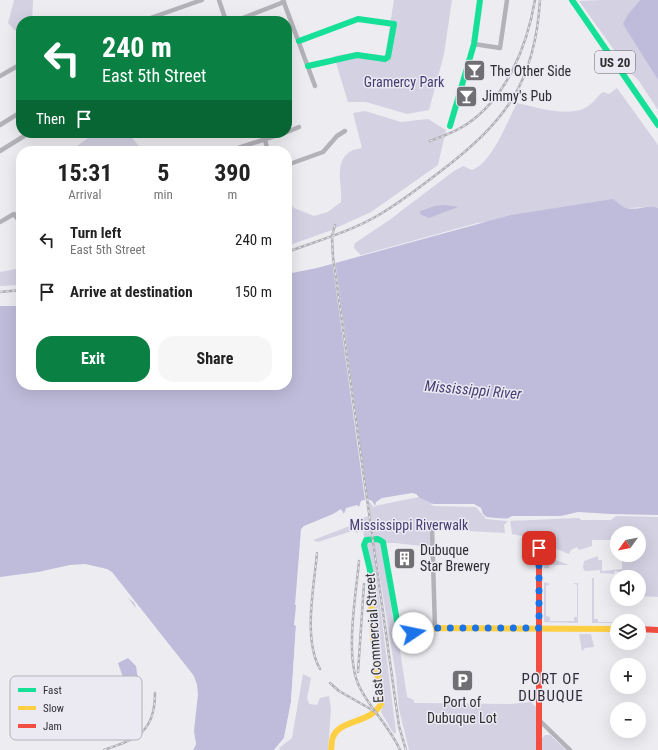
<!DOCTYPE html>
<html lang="en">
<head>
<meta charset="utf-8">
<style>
	:root { --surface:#fff; --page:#f6f6f6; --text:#222; --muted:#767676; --accent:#0b8043 }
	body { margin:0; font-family:"Roboto Condensed",sans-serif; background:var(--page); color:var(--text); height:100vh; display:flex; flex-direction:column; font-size:15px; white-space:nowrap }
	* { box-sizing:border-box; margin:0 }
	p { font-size:13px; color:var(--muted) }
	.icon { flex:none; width:22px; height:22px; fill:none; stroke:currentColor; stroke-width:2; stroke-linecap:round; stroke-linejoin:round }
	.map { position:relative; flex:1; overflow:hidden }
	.drawer { position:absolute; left:16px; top:146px; width:276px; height:244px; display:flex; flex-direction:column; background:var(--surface); border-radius:16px; box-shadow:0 4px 16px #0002 }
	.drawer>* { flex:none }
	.hud { position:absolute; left:16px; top:16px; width:276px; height:122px; border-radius:16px; box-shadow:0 4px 16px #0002; background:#0b8043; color:#fff; overflow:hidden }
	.needle { width:26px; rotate:237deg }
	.buttons { position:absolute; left:610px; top:526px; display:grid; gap:8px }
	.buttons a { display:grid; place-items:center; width:36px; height:36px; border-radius:50%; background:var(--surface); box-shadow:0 4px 16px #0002; font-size:20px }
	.pin { position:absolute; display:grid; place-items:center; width:34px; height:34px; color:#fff; margin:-17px; border-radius:8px; box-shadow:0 2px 6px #0006 }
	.me { position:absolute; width:44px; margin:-22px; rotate:79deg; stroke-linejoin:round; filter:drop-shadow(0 0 3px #0008) }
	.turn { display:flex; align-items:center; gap:14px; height:84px; padding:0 20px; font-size:18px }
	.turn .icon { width:52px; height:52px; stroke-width:2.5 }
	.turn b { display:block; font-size:28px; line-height:34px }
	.then { display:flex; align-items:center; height:38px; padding:0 20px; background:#0003; gap:8px; font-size:15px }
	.eta { display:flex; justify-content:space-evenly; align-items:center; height:68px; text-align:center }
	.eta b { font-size:24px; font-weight:700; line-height:28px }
	.cta { display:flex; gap:8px; margin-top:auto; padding:8px 20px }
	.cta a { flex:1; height:46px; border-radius:16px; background:var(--accent); color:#fff; font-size:16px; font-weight:700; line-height:46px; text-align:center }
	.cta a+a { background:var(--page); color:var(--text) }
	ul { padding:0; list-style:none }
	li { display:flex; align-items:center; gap:12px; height:52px; padding:0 20px }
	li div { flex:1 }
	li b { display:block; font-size:15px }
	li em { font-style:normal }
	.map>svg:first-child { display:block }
</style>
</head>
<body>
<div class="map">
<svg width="658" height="750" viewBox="0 0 658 750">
	<rect width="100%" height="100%" fill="#ececf1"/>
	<g fill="#d3d1e2">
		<polygon points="14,0 33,0 32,21 21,21 21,32 14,30 8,23"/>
		<polygon points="394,0 452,0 444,54 429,110 407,114 366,102 348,102 334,56 358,52 385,56"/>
		<polygon points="602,0 640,0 628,14 624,24 658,80 658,110 639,81 630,72 579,1"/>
		<path d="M617 88 658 145V208C650 205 635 208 625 208L477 223 361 255 354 248 355 243 388 221 454 171 463 166 472 170C492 163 507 122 517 103 535 107 567 117 585 108 593 104 596 97 603 92L609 94Z"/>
		<path d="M365 111 401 122 428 119 446 130 438 165 371 212 329 231 287 246V187L292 194 289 201 294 208 314 216 328 212 341 202C343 185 332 160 353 150 355 149 359 149 362 148L353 113Z"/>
		<polygon points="95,133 128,133 143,151 70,151"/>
		<polygon points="21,268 21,285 0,286 0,272"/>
		<polygon points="426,496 611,514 658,515 658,597 639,596 639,577 629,577 628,574 615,571 614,574 600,573 600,570 585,571 583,568 584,561 598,556 598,560 602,560 602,571 622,569 622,555 639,555 639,533 617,533 617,540 592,540 592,546 579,550 577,547 571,550 569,554 554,548 556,543 547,539 543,534 538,534 531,538 512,534 510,519 504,525 505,533 468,531 467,524 431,524 430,547 395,543 385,543 382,538 374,537 368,500 380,504"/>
		<polygon points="368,516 371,538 364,538 363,525 358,526 358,533 353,531 351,526 353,525 353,522"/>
		<polygon points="350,526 352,531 318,542 313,540"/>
		<polygon points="377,540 381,544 393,618 396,624 407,697 414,700 414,703 511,704 531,702 536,707 536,750 409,750 399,709 396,676 374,541"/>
		<polygon points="372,542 396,732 394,734 381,712 384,703 375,641 367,548 367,544"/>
		<polygon points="544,556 549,556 548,557 569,565 549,565 549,568 544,568"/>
		<polygon points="592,578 594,578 594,619 598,619 598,622 613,622 615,619 617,623 592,623"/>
		<polygon points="544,582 550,584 546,586 546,616 550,617 550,621 574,621 574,617 577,617 577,585 573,583 578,583 578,623 544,622"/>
		<polygon points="579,634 591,634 594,647 585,648 582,651"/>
		<polygon points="303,674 311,678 307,698 309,704 317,705 320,698 329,696 331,709 328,750 280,750 279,748 292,738"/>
		<polygon points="545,735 550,735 566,750 542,750 542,738"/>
	</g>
	<g fill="#bfbcdb">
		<polygon points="640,0 658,0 658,80 623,24 628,14"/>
		<path d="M613 199C617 202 622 207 626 208 637 211 648 204 658 208V515L489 518 483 514 474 504H434L418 497 375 506 372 501 363 500 359 508 304 529 294 625 296 626 291 702 284 738 274 750H193L196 744 193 732 197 696 194 679 106 571 70 567 46 572 0 578V306H21V385H287V274L317 268 511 215Z"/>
		<polygon points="445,205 458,207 429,218 420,214 420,211 435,206"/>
		<polygon points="128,658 136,666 138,680 125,683 118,663"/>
	</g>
	<g fill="#ececf1">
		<polygon points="335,260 368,499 372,501 375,506 376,502 382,498 412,493 416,494 419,497 375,506 374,508 370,502 364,502 360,511 346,514 345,516 341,515 305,531 300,605 295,605 301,529 304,526 333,514 341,509 344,514 346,508 357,505 359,507 361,501 365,500 332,261"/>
		<polygon points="430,504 474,504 481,508 483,514 486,517 507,519 512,516 561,516 578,512 611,514 658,515 658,517 616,516 611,520 581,520 579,518 507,521 486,519 476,507 434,506"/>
		<polygon points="85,564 107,569 112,572 194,676 197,685 198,694 194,731 196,744 193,750 191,750 194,744 191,732 195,695 192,680 137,610 134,603 123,594 109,576 102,572 70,569 47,574 0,580 0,577 38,572 70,565"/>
		<polygon points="296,626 298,626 293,702 286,738 276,750 274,750 284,738 291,702"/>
	</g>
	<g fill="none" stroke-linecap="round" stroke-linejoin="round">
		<g stroke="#b3b2b9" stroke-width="4.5">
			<polyline points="219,0 226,21"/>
			<polyline points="283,0 315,86"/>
			<polyline points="90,21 93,20 94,21"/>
			<polyline points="142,21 202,0"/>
			<polyline points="235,21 284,2"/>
			<polyline points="474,44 500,48 507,0"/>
			<polyline points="0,76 21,64"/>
			<polyline points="0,125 21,112"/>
			<polyline points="287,132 299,127"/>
			<polyline points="263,133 268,151"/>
			<polyline points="0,151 29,133"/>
			<polyline points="229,151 284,133"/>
			<polyline points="287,165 323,152 337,136 345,131"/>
			<polyline points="0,222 14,214 21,223"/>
			<polyline points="432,528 435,628"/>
			<polyline points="539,720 570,750"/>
		</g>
		<g stroke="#16e098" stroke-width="6">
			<polyline points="572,0 658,125"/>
			<polyline points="299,41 358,19 394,24 388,57 385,59 357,55 308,66"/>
			<polyline points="450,126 474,44 480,0"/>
			<path d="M371 594 370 570 364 545 366 540 378 539 383 542 397 621C405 631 411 633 423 631"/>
		</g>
		<g stroke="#ffcf43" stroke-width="6">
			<polyline points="423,631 439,628 617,629"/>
			<path d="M331 750C332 746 331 741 333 737 340 719 370 724 381 704L373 637 371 594"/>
		</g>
		<g stroke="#f24e42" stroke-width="6">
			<polyline points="539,544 539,750"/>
			<polyline points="639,629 658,630"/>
		</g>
		<defs>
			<g id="rail">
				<path d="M430 141C443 136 456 132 467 124 507 97 527 46 535 0"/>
				<polyline points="335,225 332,236 333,257 399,726 406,750"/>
				<path d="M287 252C317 241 349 232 377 216 400 203 420 187 441 171 506 121 535 83 540 0"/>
				<polyline points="0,292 21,290"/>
				<path d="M317 553C314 587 303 639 320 669"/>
				<path d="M359 561C356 596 344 658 360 688 371 710 390 727 400 750"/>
				<polyline points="358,672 364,584"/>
				<polyline points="330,683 339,691 374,711"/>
				<path d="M104 750C138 738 155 732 155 693"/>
			</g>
		</defs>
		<use href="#rail" stroke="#b1b0b6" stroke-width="2.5"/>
		<use href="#rail" stroke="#ebeaf3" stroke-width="1" stroke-dasharray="3" stroke-linecap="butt"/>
	</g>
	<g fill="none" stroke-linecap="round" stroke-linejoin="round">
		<polyline stroke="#1a73e8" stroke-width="7" stroke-dasharray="0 12.6" points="413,633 438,628 539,628 539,548"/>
	</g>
	<defs>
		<symbol id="bar-square" viewBox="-11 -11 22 22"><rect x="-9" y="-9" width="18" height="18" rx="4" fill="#707074" stroke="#ebeaf3"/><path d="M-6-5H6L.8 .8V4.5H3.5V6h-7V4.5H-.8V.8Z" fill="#fff"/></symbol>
		<symbol id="building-square" viewBox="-11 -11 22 22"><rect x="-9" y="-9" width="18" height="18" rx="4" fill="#707074" stroke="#ebeaf3"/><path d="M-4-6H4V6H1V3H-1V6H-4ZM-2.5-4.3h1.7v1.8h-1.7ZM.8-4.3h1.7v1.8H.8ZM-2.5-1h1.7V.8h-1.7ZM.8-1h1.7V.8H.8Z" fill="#fff"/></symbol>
		<symbol id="parking-square" viewBox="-11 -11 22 22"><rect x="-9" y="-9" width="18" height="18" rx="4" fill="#707074" stroke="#ebeaf3"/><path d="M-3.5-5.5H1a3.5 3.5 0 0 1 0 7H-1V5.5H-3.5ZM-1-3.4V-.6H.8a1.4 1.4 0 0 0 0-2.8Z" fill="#fff"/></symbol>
	</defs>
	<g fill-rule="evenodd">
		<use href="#bar-square" x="462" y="58" width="25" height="25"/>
		<use href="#bar-square" x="454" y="84" width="25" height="25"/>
		<use href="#building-square" x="392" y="546" width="25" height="25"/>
		<use href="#parking-square" x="450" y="668" width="25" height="25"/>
	</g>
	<g text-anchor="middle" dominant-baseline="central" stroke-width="3" stroke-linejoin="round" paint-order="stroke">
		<rect fill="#ebeaf3" stroke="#67666b" stroke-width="1" x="595" y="51" width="40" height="22" rx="3"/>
		<g font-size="13" font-weight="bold" fill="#2e2e31">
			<text x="615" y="62">US 20</text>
		</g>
		<g font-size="14" fill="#2e2e31" stroke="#ebeaf3" text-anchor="start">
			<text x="490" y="71">The Other Side</text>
			<text x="482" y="96">Jimmy's Pub</text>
			<text x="420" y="550">Dubuque<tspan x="420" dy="16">Star Brewery</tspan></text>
			<text x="462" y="702" text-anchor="middle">Port of<tspan x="462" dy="16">Dubuque Lot</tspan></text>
		</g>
		<g font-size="14" fill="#463c72" stroke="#ebeaf3">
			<text x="404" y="82">Gramercy Park</text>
			<text x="409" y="525">Mississippi Riverwalk</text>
		</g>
		<g font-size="14" fill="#2e2e31" stroke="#ebeaf3">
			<text transform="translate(374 638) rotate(-94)">East Commercial Street</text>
		</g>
		<g font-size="15" font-style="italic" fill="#473d73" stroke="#ebeaf3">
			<text transform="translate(473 390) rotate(5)">Mississippi River</text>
		</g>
		<g font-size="15" letter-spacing="1" fill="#302f36" stroke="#ebeaf3">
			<text x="551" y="679">PORT OF<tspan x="551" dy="17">DUBUQUE</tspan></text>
		</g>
	</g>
	<rect x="10" y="676" width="132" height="64" rx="6" fill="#ebeaf3" stroke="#b2b2b9" stroke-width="1"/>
	<rect x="18" y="688" width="18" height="4" fill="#16e098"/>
	<rect x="18" y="706" width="18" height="4" fill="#ffcf43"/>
	<rect x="18" y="724" width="18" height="4" fill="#f24e42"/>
	<g font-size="11" fill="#2e2e31">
		<text x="43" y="694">Fast</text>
		<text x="43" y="712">Slow</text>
		<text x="43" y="730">Jam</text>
	</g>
</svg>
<div class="buttons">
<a><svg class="needle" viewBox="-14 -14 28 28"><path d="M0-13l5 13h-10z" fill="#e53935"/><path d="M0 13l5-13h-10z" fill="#767676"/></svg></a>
<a><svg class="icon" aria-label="sound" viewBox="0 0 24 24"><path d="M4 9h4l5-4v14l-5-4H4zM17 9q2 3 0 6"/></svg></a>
<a><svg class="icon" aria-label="layers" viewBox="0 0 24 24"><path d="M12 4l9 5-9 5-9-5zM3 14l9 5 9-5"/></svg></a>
<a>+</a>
<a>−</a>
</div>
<div class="pin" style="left:539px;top:548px;background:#d93025"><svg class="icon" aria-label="arrive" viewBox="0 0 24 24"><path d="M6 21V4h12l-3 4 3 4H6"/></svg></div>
<svg class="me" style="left:413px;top:633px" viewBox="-20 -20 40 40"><circle r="19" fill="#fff"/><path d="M0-13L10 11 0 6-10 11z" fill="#1a73e8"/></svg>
<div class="hud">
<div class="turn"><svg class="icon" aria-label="left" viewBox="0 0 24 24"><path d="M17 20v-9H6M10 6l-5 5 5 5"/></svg><div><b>240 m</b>East 5th Street</div></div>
<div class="then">Then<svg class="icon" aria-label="arrive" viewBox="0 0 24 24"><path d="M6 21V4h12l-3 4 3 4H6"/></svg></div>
</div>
<section class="drawer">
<div class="eta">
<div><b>15:31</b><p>Arrival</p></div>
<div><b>5</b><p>min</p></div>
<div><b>390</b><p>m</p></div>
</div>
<ul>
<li><svg class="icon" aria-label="left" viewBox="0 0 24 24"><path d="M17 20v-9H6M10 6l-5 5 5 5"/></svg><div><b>Turn left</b><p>East 5th Street</p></div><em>240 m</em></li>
<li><svg class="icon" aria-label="arrive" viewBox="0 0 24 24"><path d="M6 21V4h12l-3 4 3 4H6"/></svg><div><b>Arrive at destination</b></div><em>150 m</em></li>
</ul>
<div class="cta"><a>Exit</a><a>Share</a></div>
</section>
</div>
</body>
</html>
